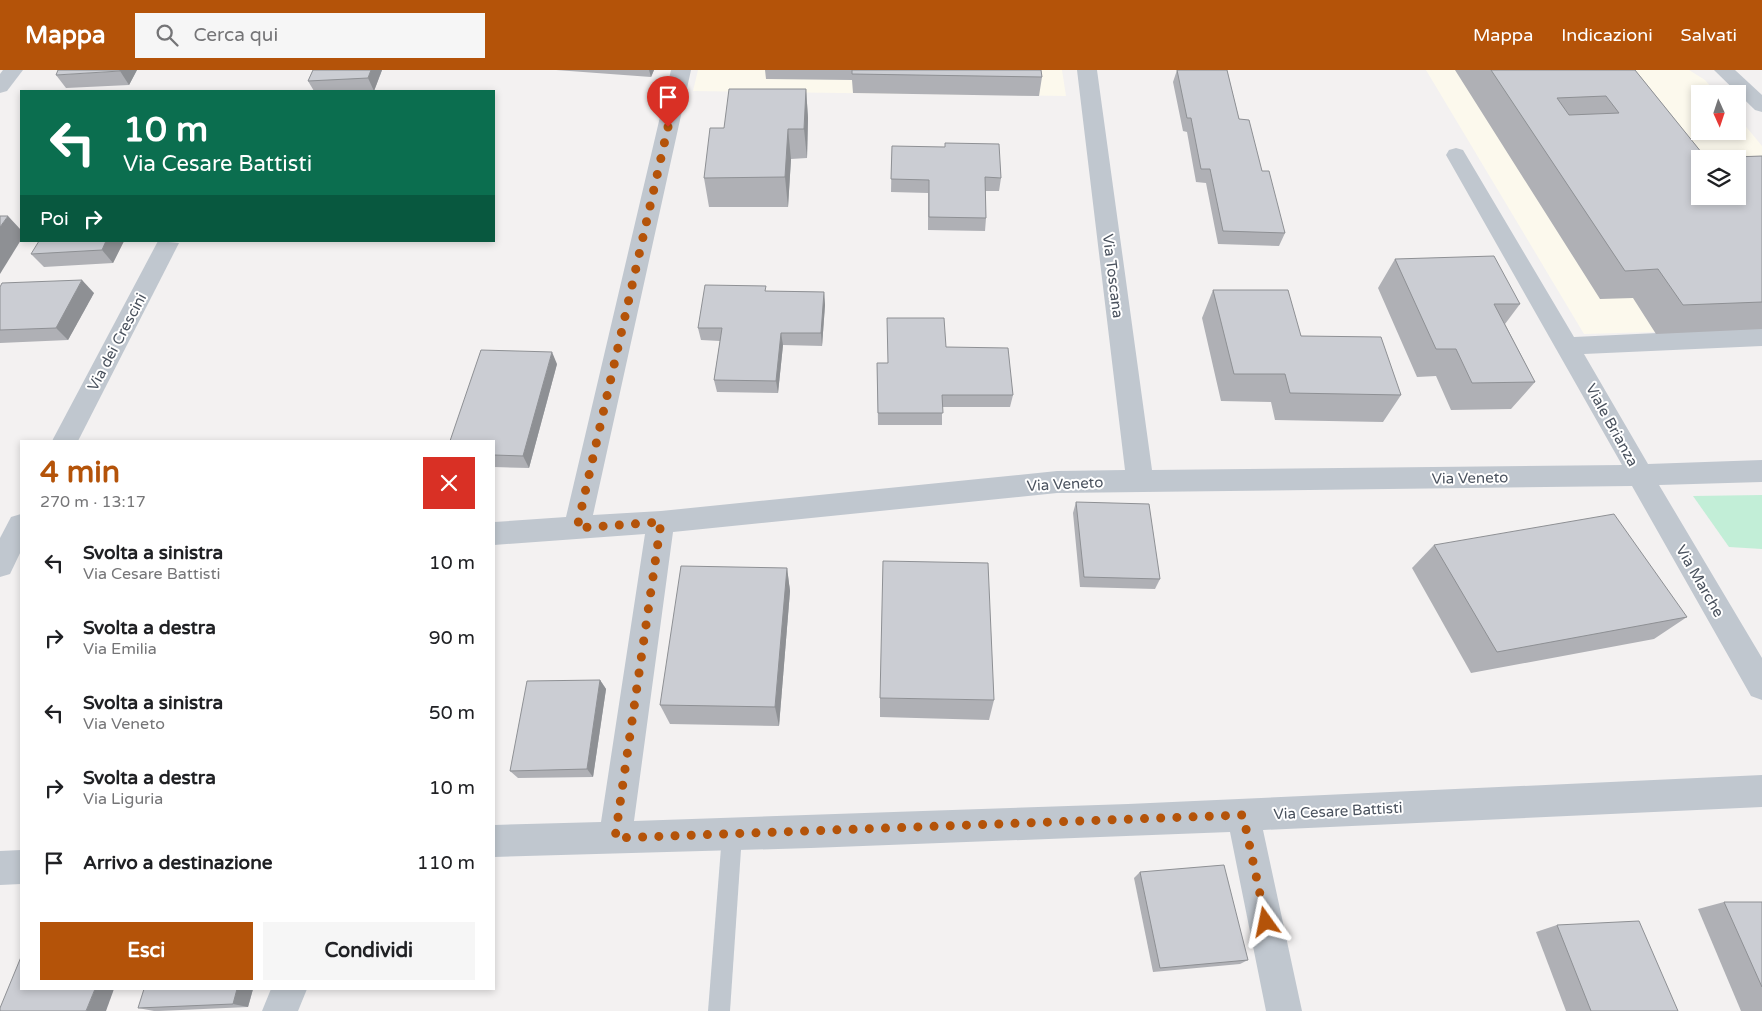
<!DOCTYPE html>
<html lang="it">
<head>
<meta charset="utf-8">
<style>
	:root { --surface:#fff; --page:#f6f6f6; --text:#202124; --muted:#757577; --accent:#b45309 }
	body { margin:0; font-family:"Varela Round",sans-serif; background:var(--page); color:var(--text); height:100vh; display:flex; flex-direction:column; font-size:19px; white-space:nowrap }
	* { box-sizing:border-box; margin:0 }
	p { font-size:16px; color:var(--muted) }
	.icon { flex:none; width:28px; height:28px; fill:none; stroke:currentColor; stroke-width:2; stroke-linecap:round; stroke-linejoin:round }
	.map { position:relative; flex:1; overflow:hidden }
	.sheet { position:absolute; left:20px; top:370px; width:475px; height:550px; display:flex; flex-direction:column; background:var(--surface); border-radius:0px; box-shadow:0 2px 8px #0003 }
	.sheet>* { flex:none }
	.banner { position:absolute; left:20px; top:20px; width:475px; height:152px; border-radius:0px; box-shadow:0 2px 8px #0003; background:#0b6e4f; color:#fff; overflow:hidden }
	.needle { width:32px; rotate:177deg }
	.fabs { position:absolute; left:1691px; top:15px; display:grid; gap:10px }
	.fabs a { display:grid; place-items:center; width:55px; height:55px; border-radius:0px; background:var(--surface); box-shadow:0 2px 8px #0003; font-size:25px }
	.pin { position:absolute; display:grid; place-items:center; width:42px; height:42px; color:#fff; margin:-51px -21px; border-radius:50% 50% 50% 0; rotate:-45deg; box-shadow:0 0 5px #0007 }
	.pin .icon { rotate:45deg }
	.me { position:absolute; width:55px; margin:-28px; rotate:348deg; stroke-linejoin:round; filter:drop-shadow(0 0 4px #0008) }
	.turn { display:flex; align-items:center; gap:18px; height:105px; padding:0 20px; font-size:22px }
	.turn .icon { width:65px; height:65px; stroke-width:2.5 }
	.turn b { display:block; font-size:35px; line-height:42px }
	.then { display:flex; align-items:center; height:48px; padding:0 20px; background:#0003; gap:10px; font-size:19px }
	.round { display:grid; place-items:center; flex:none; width:52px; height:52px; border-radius:0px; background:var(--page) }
	.overview { display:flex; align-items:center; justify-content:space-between; height:85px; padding:0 20px }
	h1 { font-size:30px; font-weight:700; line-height:38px; color:var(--accent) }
	.action { display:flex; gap:10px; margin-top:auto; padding:10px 20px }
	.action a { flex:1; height:58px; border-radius:0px; background:var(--accent); color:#fff; font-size:20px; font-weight:700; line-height:58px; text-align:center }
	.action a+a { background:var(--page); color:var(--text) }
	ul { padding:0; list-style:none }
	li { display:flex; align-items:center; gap:15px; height:75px; padding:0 20px }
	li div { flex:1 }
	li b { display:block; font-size:19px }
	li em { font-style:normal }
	header { display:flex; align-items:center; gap:30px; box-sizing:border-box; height:70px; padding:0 25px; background:var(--accent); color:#fff }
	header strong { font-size:24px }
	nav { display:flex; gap:28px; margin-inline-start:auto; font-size:18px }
	.search { width:350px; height:45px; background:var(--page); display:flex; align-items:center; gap:12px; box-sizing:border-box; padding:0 18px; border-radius:0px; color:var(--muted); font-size:19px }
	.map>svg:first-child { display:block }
</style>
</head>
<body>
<header>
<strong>Mappa</strong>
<div class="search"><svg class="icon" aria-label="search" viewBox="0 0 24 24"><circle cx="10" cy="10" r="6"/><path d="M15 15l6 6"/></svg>Cerca qui</div>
<nav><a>Mappa</a><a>Indicazioni</a><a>Salvati</a></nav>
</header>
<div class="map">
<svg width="1762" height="941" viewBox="0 0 1762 941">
	<rect width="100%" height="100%" fill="#f3f1f1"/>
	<g fill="#fcf9ed" fill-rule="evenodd">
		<polygon points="698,0 1062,0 1066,26 693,21"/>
		<path d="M1426 0H1689L1705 10 1717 24H1700V61H1738V47L1762 76V259L1584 264ZM1700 89H1738V126H1700Z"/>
	</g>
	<polygon fill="#c2eed7" points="1762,425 1762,479 1729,477 1693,426"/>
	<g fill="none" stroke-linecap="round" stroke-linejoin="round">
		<polygon fill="#c0c7cf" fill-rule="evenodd" points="732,755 739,758 742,765 730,941 708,941 722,765 725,758"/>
		<g fill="#c0c7cf" fill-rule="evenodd">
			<polygon points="3,0 23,0 7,21 0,23 0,4"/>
			<polygon points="671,0 691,0 593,445 661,441 1057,401 1125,400 1077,0 1097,0 1152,400 1622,395 1446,85 1449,80 1456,78 1463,80 1466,85 1574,267 1762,258 1762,276 1584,284 1648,394 1762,390 1762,412 1659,415 1762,588 1762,630 1751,626 1632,416 1057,423 673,462 634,751 1128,734 1762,705 1762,737 1263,760 1302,941 1266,941 1230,762 811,778 494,787 494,755 601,752 645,464 494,475 494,452 566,447"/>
			<polygon points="1714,0 1735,0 1762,25 1762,42 1755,40"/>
			<polygon points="158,171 179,173 78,371 52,371"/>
			<polygon points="21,444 21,481 10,504 0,507 0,468 11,447"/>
			<polygon points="21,780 21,814 0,815 0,781"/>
			<polygon points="271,919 307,919 298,941 262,941"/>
		</g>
	</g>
	<g fill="#afb0b5">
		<polygon points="137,0 129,15 66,18 56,5"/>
		<polygon points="313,0 382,0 374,21 314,21 308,11"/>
		<polygon points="556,0 654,0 651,7"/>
		<polygon points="765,0 1041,0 1042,7 1039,26 853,23 852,10 766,9"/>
		<polygon points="1177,0 1227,0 1239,49 1262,101 1285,163 1279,176 1218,174 1206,113 1196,112 1187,62 1183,61 1173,12"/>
		<polygon points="1455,0 1635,0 1706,88 1762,86 1762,259 1656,264 1633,228 1600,229"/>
		<polygon points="806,19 808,48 807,88 791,89 788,137 709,137 704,108 724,58"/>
		<polygon points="892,76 1001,108 999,121 985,121 986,148 985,161 928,160 928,123 891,122"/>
		<polygon points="124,171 113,193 44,197 31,184"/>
		<polygon points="1395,189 1520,234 1505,254 1535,312 1511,339 1451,340 1436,306 1417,307 1378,218"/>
		<polygon points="0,217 94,223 68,270 0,273"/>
		<polygon points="1213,220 1301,266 1401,325 1383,352 1275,350 1271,332 1221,331 1202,248"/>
		<polygon points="766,221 824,222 825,235 822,276 783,275 778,323 717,322 714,310 720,271 701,270 698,258"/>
		<polygon points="946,277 1013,325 1010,337 942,337 942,355 878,355 877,293 888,293"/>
		<polygon points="557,294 529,398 494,397 494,371"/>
		<polygon points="1076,432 1160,509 1155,519 1080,517 1073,443"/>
		<polygon points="1434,475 1687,547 1654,569 1471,603 1412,498"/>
		<polygon points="787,498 790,521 779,656 670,654 660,635"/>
		<polygon points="600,610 606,619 593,707 518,708 510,701"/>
		<polygon points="880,628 994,630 989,650 880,647"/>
		<polygon points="1140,802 1248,890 1240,894 1153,902 1134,808"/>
		<polygon points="1724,832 1762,832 1762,941 1741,941 1698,839"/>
		<polygon points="1557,855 1678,941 1566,941 1536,862"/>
		<polygon points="253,919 248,937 159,941 154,941 138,938"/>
	</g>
	<g fill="#8e9094">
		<polygon points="120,0 137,0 129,15 120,1"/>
		<polygon points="371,0 382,0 374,21 368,8"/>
		<polygon points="649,0 654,0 651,7"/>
		<polygon points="806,19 808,48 807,88 804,59"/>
		<polygon points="788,59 791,89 788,137 785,107"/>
		<polygon points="8,146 21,160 21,170 0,204 0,157"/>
		<polygon points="106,171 124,171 113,193 102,180"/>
		<polygon points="82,210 94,223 68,270 56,258"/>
		<polygon points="824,222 825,235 822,276 821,263"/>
		<polygon points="781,263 783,275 778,323 776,311"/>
		<polygon points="552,282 557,294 529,398 523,386"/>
		<polygon points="787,498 790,521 779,656 775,637"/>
		<polygon points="600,610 606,619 593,707 587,699"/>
		<polygon points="95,919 114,919 106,941 86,941"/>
		<polygon points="237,919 253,919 248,937 233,934"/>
	</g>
	<g fill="#cbcdd3" stroke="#8e9094" fill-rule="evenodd">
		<polygon points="58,0 120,0 120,1 56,5"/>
		<polygon points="313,0 371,0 368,8 308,11"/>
		<polygon points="852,0 1041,0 1042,7 852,4"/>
		<polygon points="1177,0 1227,0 1239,49 1249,50 1262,101 1269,101 1285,163 1223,161 1210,99 1201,99 1191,48 1187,48"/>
		<path d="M1491 0H1635L1706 88 1762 86V232L1683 235 1658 199 1625 201ZM1606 26 1619 43 1569 45 1557 28ZM1700 89H1738V126H1700Z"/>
		<polygon points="729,19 806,19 804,59 788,59 785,107 704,108 710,58 724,58"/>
		<polygon points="945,73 999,74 1001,108 985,107 986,148 929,147 929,110 891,109 892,76 945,77"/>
		<polygon points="0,146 8,146 0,157"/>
		<polygon points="39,171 106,171 102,180 31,184"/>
		<polygon points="1494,186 1520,234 1494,234 1535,312 1472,313 1456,279 1436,279 1395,189"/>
		<polygon points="82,210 56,258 0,260 0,217 2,213"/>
		<polygon points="705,215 766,216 765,221 824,222 821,263 781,263 776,311 714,310 722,258 698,258"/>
		<polygon points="1213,220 1288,220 1301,266 1381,267 1401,325 1290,323 1285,304 1234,304"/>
		<polygon points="887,248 944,248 946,277 1008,278 1013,325 942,325 943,343 878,343 877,293 888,293"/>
		<polygon points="481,280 552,282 523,386 494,385 494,371 450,371"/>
		<polygon points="1076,432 1149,434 1160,509 1084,507"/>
		<polygon points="1614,444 1687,547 1497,582 1434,475"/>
		<polygon points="883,491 988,493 994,630 880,628"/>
		<polygon points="681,496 787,498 775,637 660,635"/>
		<polygon points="600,610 587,699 510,701 527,611"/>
		<polygon points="1224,795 1248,890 1160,898 1140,802"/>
		<polygon points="1724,832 1762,832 1762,917"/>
		<polygon points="1639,851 1678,941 1591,941 1557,855"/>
		<polygon points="21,887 21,919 95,919 86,941 0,941 0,938"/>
		<polygon points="144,919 237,919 233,934 138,938"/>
	</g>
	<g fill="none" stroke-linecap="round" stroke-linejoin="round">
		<polyline stroke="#b45309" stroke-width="9" stroke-dasharray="0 16.2" points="668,57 577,458 661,452 615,768 1243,745 1266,852"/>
	</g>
	<g text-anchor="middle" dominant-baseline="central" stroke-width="4" stroke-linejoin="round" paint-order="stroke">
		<g font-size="15" fill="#4a525e" stroke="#fff">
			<text transform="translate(1113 206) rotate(83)">Via Toscana</text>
			<text transform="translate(117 272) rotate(-62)">Via dei Crescini</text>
			<text transform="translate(1612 355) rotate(61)">Viale Brianza</text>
			<text transform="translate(1470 408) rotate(-1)">Via Veneto</text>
			<text transform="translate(1065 414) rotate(-3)">Via Veneto</text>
			<text transform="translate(1700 511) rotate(60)">Via Marche</text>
			<text transform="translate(1338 741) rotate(-3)">Via Cesare Battisti</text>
		</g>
	</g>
</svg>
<div class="fabs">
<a><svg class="needle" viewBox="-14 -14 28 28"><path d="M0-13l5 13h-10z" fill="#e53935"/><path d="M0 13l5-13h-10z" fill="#757577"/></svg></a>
<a><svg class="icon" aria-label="layers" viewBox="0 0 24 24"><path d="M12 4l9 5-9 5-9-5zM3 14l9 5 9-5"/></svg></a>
</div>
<div class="pin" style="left:668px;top:57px;background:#d93025"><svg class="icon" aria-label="arrive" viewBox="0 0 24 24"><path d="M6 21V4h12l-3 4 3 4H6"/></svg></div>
<svg class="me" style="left:1266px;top:852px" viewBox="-20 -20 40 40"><path d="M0-17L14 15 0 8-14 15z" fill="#b45309" stroke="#fff" stroke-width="4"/></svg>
<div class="banner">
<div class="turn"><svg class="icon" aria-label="left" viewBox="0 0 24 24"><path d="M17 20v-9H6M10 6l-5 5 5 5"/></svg><div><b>10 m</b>Via Cesare Battisti</div></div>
<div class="then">Poi<svg class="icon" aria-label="right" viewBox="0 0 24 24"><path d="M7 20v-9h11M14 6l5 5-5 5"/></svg></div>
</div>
<section class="sheet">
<div class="overview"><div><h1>4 min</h1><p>270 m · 13:17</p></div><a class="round" style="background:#d93025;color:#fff"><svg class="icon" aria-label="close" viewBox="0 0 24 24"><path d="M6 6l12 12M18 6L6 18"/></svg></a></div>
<ul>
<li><svg class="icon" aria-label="left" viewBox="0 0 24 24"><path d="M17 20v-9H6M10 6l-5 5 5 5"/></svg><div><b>Svolta a sinistra</b><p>Via Cesare Battisti</p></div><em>10 m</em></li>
<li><svg class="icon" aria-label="right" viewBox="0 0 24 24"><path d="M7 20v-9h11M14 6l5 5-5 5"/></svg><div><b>Svolta a destra</b><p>Via Emilia</p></div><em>90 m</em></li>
<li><svg class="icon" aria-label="left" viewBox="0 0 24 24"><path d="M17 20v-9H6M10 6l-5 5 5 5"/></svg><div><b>Svolta a sinistra</b><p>Via Veneto</p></div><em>50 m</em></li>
<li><svg class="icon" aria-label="right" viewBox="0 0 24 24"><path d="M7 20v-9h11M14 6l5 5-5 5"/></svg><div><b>Svolta a destra</b><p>Via Liguria</p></div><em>10 m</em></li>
<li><svg class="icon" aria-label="arrive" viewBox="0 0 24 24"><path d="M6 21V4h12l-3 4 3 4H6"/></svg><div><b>Arrivo a destinazione</b></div><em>110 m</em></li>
</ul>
<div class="action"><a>Esci</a><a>Condividi</a></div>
</section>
</div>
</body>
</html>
